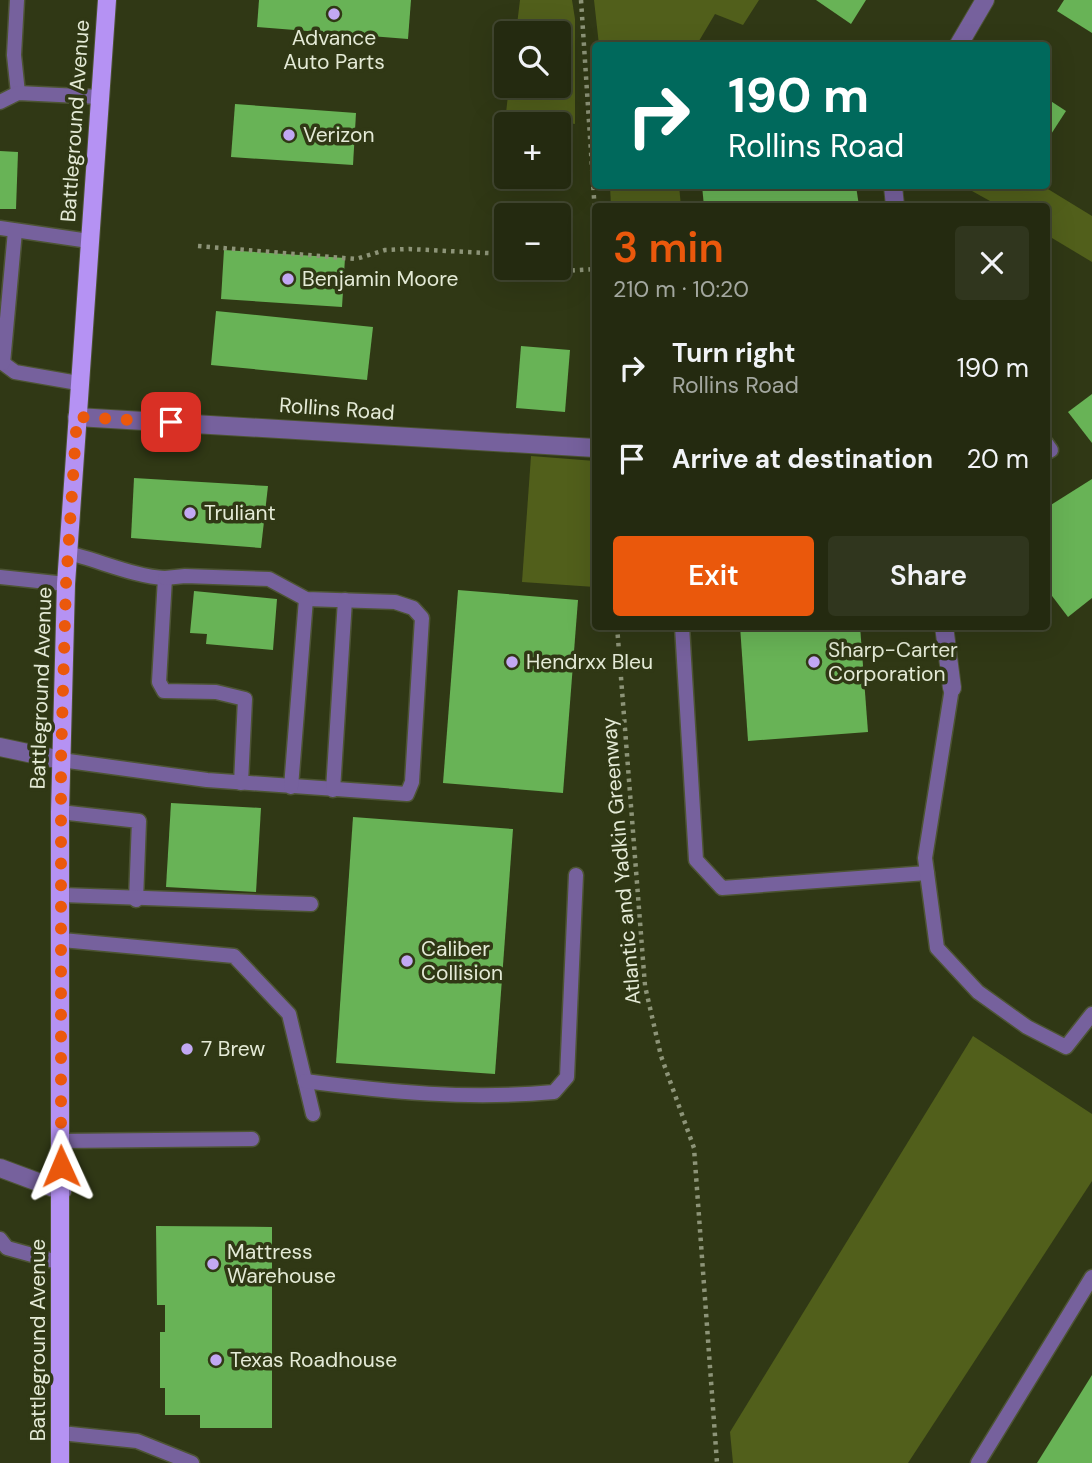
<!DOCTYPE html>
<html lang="en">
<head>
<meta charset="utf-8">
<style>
	:root { --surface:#242a10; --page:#30361e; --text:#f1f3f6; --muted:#a3a79f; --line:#414630; --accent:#ea580c }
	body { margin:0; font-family:"DM Sans",sans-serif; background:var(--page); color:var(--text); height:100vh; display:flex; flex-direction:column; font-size:26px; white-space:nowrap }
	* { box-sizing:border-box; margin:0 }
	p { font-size:23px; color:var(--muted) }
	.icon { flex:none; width:38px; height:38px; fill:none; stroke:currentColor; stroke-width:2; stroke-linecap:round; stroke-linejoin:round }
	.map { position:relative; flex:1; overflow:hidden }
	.details { position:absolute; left:592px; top:203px; width:458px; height:427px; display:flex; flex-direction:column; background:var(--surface); border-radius:7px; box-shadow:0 7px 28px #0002,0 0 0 2px var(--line) }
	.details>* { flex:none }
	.guide { position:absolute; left:592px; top:42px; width:458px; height:147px; border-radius:7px; box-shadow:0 7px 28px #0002,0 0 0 2px var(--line); background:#00695c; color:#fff; overflow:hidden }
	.fabs { position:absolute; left:494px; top:21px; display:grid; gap:14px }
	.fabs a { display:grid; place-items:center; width:77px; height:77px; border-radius:7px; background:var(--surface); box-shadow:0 7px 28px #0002,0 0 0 2px var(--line); font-size:35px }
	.pin { position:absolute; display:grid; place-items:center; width:60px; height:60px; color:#fff; margin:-30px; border-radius:14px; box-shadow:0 4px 10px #0006 }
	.me { position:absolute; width:77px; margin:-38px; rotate:359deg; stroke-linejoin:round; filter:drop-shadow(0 0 5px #0008) }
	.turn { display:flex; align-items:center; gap:24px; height:147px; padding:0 21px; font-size:32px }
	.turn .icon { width:91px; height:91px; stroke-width:2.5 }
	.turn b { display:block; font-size:49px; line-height:60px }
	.round { display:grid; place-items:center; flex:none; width:74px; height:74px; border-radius:7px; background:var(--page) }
	.head { display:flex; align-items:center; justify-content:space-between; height:119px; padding:0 21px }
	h1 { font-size:42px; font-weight:600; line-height:52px; color:var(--accent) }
	.cta { display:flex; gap:14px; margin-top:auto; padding:14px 21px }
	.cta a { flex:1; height:80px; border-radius:7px; background:var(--accent); color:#fff; font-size:28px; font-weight:600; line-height:80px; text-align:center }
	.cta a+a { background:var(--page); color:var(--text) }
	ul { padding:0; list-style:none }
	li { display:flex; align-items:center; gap:21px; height:91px; padding:0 21px }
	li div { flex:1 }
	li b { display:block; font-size:26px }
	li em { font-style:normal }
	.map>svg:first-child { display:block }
</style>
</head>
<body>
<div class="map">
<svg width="1092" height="1463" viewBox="0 0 1092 1463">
	<rect width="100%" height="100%" fill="#303815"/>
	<g fill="#515f1b">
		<polygon points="520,0 572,0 575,19 575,124 506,113 509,86 558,86 558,33 516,33"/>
		<polygon points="594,0 759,0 743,25 715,14 696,46 599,45"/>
		<polygon points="610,186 679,186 681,206 611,206"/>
		<polygon points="963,186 1043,186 1092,216 1092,262 1047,235 1046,206 999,206"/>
		<polygon points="531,456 595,461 595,587 522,582"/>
		<polygon points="973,1036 1092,1114 1092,1181 908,1463 733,1463 730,1432"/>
	</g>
	<g fill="#68b356">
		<polygon points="259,0 411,0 408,39 257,27"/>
		<polygon points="816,0 866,0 851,24"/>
		<polygon points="1064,0 1092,0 1092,33 1057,11"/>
		<polygon points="1046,98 1066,111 1046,142"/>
		<polygon points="235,104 356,113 353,165 231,157"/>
		<polygon points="0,151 18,152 16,209 0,209"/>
		<polygon points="702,186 856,186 859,206 704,206"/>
		<polygon points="224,250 345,258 342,307 221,299"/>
		<polygon points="216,311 373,327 367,380 211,365"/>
		<polygon points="521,346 570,350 565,412 516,408"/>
		<polygon points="1092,394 1092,443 1068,412"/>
		<polygon points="134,478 268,486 261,548 131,538"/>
		<polygon points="1092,479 1092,598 1068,617 1046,588 1046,508"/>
		<polygon points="458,590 578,600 563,793 443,783"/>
		<polygon points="194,591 277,599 273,650 206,644 207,634 190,633"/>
		<polygon points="740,626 860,626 868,732 748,741"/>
		<polygon points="171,803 261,808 256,892 166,887"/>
		<polygon points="353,817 513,829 495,1074 336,1063"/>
		<polygon points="156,1226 272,1227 272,1428 200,1428 200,1415 165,1415 165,1388 160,1388 160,1332 165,1332 165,1305 157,1305"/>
		<polygon points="1092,1375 1092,1463 1037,1463"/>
	</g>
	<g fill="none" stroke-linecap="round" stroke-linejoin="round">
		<defs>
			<g id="service">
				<polyline points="17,0 14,55 18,93"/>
				<polyline points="0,102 18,93 100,97"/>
				<polyline points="0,228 89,241"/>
				<polyline points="0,361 15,372 78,383"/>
				<polyline points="3,363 15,231"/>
				<polyline points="1046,443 1051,450 1046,453"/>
				<path d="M68 553C98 560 136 577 165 578L159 682 164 691 216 692 245 699 241 783"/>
				<polyline points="0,577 66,584"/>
				<polyline points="682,626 696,860 722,888 927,873"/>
				<polyline points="952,688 925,858 937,948 978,992 1027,1027 1066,1047 1092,1014"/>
				<polyline points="61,760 207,780 407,794 412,782 422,618 413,608 395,602 306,599 269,579 185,576 165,578"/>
				<polyline points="291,787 306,599"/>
				<polyline points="333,790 345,600"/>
				<polyline points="60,812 139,821 136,900"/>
				<polyline points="62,895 311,904"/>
				<polyline points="62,940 234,956 289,1014 313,1114"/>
				<path d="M305 1081C388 1092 469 1100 554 1092L567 1077 576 875"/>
				<polyline points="61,1141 252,1139"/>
				<polyline points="0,1239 7,1248 61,1263"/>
				<polyline points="61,1433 137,1441 192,1463"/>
				<polyline points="978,1463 1092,1277"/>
			</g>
			<g id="minor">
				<polyline points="958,46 985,0"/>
				<polyline points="893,186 895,206"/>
				<polyline points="77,417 595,448"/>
				<polyline points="944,626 952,688"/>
				<polyline points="0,747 61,760"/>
				<polyline points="0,1168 62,1191"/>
			</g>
			<polyline id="primary" points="60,1463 60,812 66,584 107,0"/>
		</defs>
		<use href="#service" stroke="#4d5434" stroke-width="17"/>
		<use href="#minor" stroke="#4d5434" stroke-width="20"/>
		<use href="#primary" stroke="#4d5434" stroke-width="20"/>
		<g stroke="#8d9478" stroke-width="4.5" stroke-dasharray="3.5 5" stroke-linecap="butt">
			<polyline points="581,0 595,213"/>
			<polyline points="198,246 356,259 385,250 409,249 506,254"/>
			<polyline points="555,268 562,271 595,269"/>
			<polyline points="617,626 645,986 661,1056 694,1148 717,1463"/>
		</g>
		<use href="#service" stroke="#76619d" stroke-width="14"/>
		<use href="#minor" stroke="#76619d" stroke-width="18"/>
		<use href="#primary" stroke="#b592f3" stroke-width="18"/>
	</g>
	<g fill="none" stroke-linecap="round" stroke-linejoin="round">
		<polyline stroke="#ea580c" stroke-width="12" stroke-dasharray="0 21.6" points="61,1166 61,760 66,584 77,417 171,422"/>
	</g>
	<g fill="#c2a8f3" stroke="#303815" stroke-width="2.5">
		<circle cx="334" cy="14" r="7"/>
		<circle cx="289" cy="135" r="7"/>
		<circle cx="288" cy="279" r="7"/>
		<circle cx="190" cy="513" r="7"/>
		<circle cx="512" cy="662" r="7"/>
		<circle cx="814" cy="662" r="7"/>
		<circle cx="407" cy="961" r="7"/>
		<circle cx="187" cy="1049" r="7"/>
		<circle cx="213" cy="1264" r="7"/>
		<circle cx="216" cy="1360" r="7"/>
	</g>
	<g text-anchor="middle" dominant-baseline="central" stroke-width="7" stroke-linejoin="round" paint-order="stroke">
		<g font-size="21" fill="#e4ead6" stroke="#303815" text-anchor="start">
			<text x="334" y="38" text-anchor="middle">Advance<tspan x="334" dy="24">Auto Parts</tspan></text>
			<text x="303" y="135">Verizon</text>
			<text x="302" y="279">Benjamin Moore</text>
			<text x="204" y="513">Truliant</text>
			<text x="828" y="650">Sharp-Carter<tspan x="828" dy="24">Corporation</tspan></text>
			<text x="526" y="662">Hendrxx Bleu</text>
			<text x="421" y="949">Caliber<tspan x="421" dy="24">Collision</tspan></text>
			<text x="201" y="1049">7 Brew</text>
			<text x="227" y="1252">Mattress<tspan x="227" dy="24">Warehouse</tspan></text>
			<text x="230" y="1360">Texas Roadhouse</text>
		</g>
		<g font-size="21" fill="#e4ead6" stroke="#303815">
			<text transform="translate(75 121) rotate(-86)">Battleground Avenue</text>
			<text transform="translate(337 409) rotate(4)">Rollins Road</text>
			<text transform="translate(41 688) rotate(-88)">Battleground Avenue</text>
			<text transform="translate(621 861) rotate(-95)">Atlantic and Yadkin Greenway</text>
			<text transform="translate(38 1340) rotate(-90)">Battleground Avenue</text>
		</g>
	</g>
</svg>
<div class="fabs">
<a><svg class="icon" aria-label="search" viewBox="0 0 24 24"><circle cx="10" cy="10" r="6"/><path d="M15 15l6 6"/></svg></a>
<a>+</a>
<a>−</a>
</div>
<div class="pin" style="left:171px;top:422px;background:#d93025"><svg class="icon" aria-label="arrive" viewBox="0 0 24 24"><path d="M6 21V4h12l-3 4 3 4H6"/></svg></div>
<svg class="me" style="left:61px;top:1166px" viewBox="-20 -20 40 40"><path d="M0-17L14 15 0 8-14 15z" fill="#ea580c" stroke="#fff" stroke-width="4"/></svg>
<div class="guide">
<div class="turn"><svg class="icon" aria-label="right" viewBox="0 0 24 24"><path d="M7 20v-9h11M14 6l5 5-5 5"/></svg><div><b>190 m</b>Rollins Road</div></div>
</div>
<section class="details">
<div class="head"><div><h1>3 min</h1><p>210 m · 10:20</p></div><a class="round"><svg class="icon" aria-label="close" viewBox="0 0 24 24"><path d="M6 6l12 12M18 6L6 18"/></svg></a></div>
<ul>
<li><svg class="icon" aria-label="right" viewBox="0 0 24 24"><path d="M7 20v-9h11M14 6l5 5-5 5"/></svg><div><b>Turn right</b><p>Rollins Road</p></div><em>190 m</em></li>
<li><svg class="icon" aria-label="arrive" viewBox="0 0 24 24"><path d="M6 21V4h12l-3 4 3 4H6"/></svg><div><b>Arrive at destination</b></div><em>20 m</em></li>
</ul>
<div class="cta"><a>Exit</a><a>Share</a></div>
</section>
</div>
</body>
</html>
